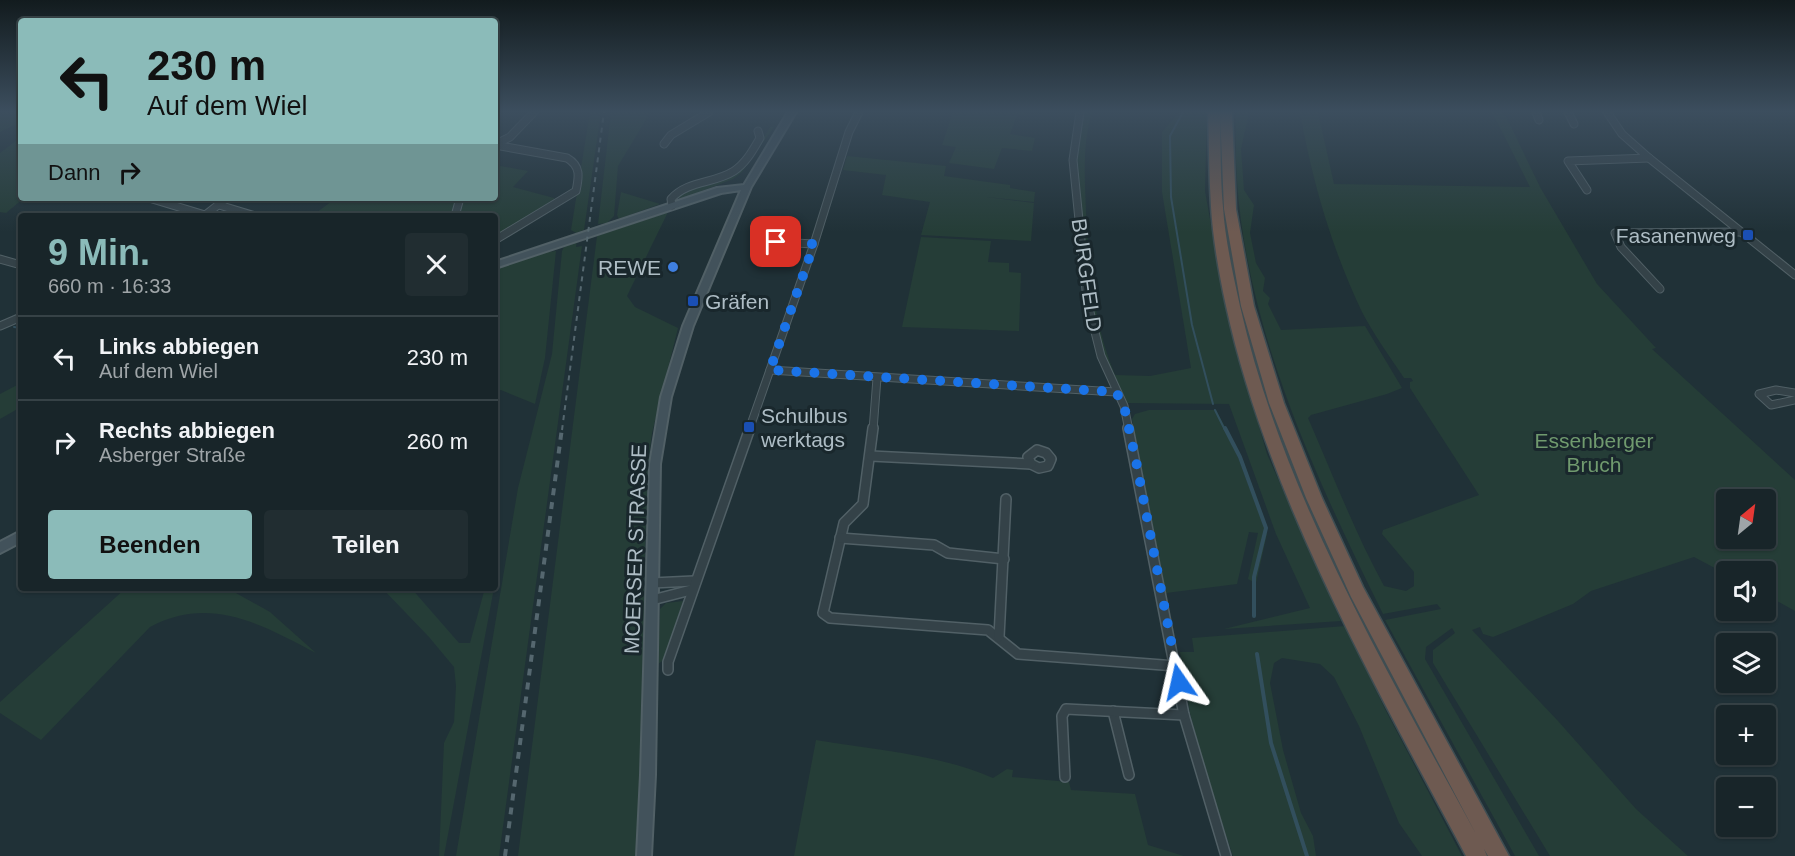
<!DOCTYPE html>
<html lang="de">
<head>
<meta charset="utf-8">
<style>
	:root { --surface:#182529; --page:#212d31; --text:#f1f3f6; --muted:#9fa5a8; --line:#364246; --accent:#8bbbb9 }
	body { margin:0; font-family:Helvetica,sans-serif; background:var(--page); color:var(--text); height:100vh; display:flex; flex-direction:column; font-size:22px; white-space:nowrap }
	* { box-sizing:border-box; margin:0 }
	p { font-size:20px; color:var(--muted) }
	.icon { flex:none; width:33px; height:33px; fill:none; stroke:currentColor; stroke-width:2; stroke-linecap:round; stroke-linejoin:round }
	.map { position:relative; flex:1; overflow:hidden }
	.panel { position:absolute; left:18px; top:213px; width:480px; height:378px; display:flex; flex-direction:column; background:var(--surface); border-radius:6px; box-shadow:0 2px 4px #0004,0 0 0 2px var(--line) }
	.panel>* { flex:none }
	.banner { position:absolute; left:18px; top:18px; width:480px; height:183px; border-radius:6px; box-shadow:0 2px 4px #0004,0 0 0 2px var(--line); background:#8bbbb9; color:#111; overflow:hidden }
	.needle { width:39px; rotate:29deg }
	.fabs { position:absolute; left:1716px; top:489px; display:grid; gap:12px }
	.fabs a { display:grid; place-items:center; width:60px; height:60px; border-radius:6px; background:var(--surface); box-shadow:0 2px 4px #0004,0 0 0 2px var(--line); font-size:30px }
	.pin { position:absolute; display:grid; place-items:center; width:51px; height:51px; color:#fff; margin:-26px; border-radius:12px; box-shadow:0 3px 9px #0006 }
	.me { position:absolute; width:66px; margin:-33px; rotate:349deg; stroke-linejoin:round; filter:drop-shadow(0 0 4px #0008) }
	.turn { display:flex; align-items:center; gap:21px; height:126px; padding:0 30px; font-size:27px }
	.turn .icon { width:78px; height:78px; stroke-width:2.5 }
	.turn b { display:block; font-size:42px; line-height:51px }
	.then { display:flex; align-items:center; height:57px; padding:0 30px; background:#0003; gap:12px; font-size:22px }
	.round { display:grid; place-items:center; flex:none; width:63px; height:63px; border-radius:6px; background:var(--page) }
	.summary { display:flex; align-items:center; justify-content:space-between; height:102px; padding:0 30px }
	h1 { font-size:36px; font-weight:700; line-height:45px; color:var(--accent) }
	.button { display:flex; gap:12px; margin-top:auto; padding:12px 30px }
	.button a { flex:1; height:69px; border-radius:6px; background:var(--accent); color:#111; font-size:24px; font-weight:700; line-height:69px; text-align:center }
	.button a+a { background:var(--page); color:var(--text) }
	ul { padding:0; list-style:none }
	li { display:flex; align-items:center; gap:18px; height:84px; padding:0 30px; border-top:2px solid var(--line) }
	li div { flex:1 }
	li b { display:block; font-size:22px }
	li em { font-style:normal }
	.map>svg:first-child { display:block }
</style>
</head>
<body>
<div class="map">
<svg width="1795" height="856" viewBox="0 0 1795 856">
	<rect width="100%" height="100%" fill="#203137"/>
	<g fill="#253d37" fill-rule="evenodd">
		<polygon points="0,112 21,112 21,122 0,132"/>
		<polygon points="590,112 601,112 584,230 576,233 571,230"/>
		<polygon points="611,112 648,112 647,118 618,166 614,216 607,223 598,224"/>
		<polygon points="953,112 1026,112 1025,116 1017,115 1010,134 1035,138 1032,151 1002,148 994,169 949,163 956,147 942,145"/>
		<path d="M1084 112H1092C1082 146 1085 178 1086 213 1089 269 1093 322 1115 375L1150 376 1191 368 1162 192V132L1179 112H1207L1205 191 1227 315 1267 454 1341 621 1224 629 1310 608 1276 534 1229 404 1126 403 1104 355 1091 311 1076 159 1077 135Z"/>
		<path d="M1236 112H1249L1241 149 1244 190 1254 205 1250 233 1256 263 1265 278 1263 291 1270 298 1268 304 1281 330 1365 326 1402 388 1387 394 1311 415 1308 418C1333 475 1354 531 1384 586L1406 591 1414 586V572L1382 534 1383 530 1479 495 1410 388V382L1413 381 1411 378H1404C1390 357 1374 335 1362 312 1332 249 1312 181 1300 112H1318L1334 184 1530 187 1492 112H1504L1540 187 1597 284 1656 348 1652 349 1795 480V611L1766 595V572H1726V574L1694 557 1591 591 1573 604 1493 637 1483 634 1480 627 1472 630 1558 721 1636 809 1688 856H1550L1433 663V650L1455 633 1452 628 1426 647 1425 659 1539 856H1515L1385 620 1441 609 1437 604 1383 614C1322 490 1260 360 1241 221 1236 185 1235 149 1236 112ZM1726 500H1766V538H1726Z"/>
		<path d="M770 127H774L742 172 733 179 684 198H677L678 193C725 177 744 172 770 127Z"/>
		<polygon points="21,137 21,198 24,198 6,213 0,212 0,153"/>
		<polygon points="847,156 946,166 944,176 1010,185 1010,188 1035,192 1034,202 986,197 1034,203 1031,241 921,235 930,202 882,195 886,175 843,170"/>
		<polygon points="495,165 528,171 513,187 554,198 554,202 495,238 495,216 460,216 464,198 495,198"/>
		<polygon points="621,192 660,204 619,219 617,215"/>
		<polygon points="336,198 365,198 381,202 388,198 457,198 452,216 312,216"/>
		<polygon points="668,212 627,296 635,307 678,328 652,433 648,464 644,583 644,703 638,856 518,856 597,236"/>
		<polygon points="921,237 991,241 988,262 1009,263 1009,272 1021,273 1019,331 902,327"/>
		<polygon points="577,241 576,247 582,246 499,856 456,856 518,488 552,354 562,251 565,245"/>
		<polygon points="556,251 545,358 535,404 501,390 495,391 495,267 539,253"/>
		<polygon points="21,383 21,407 0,419 0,394"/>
		<polygon points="1149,410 1216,410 1230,436 1267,534 1256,583 1248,579 1258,533 1249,532 1237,584 1166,593 1132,419 1135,414"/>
		<path d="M126 588H227L270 612 316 653C261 624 210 595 150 627L41 740 0 713V702Z"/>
		<polygon points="382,588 411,588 459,643 470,643 485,588 494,588 444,856 439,856 444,743 454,722 456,686 454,667 429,637"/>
		<polygon points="683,601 665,659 658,664 660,609 666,603"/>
		<polygon points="1345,626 1385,709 1462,856 1422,856 1399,823 1359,726 1334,677 1320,664 1282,658 1274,663 1270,683 1283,750 1301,813 1313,836 1316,856 1233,856 1208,782 1190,713 1180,652 1194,652 1192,638"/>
		<path d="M816 740C875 750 938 754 993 778L1007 769 1013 770 1012 777 1069 782 1071 790 1135 794 1148 845 1184 856H794Z"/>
	</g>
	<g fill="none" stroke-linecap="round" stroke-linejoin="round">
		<g stroke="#324f5d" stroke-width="2">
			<polyline points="1183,112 1170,136 1171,197 1192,325 1213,404"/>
			<polyline points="14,327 21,328"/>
			<polyline points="1215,410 1225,430"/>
		</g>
		<g stroke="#324f5d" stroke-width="4">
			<polyline points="1225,428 1240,457 1266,528 1254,577 1254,616"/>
			<polyline points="1257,654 1271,743 1307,856"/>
		</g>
		<defs>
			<g id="street-far1">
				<polyline points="1080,112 1073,160 1087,300 1101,356 1124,406 1129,430"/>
				<polyline points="1536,112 1539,120"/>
				<polyline points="1568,112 1574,124"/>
				<polyline points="1607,112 1622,134 1649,158 1795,275"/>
				<polyline points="496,144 510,137 534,112"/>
				<polyline points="664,144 671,135 709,112"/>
				<path d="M495 145 567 158C581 166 579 177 576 191L495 240"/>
				<polyline points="1587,190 1568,161 1649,158"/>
				<polyline points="149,198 205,215"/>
				<polyline points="219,205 255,216"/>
				<path d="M672 206 671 199C688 180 714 184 734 171 746 163 753 150 760 138L758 131"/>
				<polyline points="204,216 227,198"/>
				<polyline points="455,216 460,198"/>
				<polyline points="776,242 814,244"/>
				<polyline points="0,259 21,265"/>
				<polyline points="1660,289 1621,247 1615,233 1740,232"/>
				<polyline points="0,326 21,317"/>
				<polyline points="770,370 1116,392"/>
				<polyline points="1795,393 1776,390 1759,394 1771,405 1795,400"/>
				<polyline points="749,430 814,244 849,132 859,112"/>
				<polyline points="873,430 877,378"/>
			</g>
			<g id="street">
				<polyline points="873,428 863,504 844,523 823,613 830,618 988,630 1018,654 1176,666"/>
				<polyline points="1128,428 1184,715 1226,856"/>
				<polygon points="1037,450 1046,453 1051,459 1048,466 1039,468 1031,464 1028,457"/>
				<polyline points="871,456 1031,464"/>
				<polyline points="840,538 934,545 948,553 1004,559"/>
				<polyline points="652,583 694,581"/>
				<polyline points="652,600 691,590"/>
				<polyline points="999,637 1006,499"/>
				<polyline points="668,670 668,662 750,428"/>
				<polyline points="1113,711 1129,775"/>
				<polyline points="1065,777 1062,716 1066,709 1184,715"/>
			</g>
			<g id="secondary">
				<polygon points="788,112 796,112 751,187 693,326 671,397 660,464 655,775 651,856 637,856 641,775 650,464 661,397 683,326 741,190 721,193 495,268 495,262 717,188 744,185"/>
				<polygon points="21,531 21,542 0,553 0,542"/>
			</g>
			<path id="highway" d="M1208 112H1220C1221 144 1220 176 1223 207 1225 239 1233 274 1240 306 1282 492 1385 667 1476 834L1351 597 1306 498 1269 403 1241 306 1224 209 1220 112H1232L1236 209 1254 306 1284 403 1322 498 1363 587 1509 856H1488L1484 849 1487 856H1466C1375 686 1267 495 1226 306 1219 274 1213 239 1211 207 1209 176 1209 144 1208 112Z"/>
		</defs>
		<use href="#street-far1" stroke="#516066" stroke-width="9"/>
		<use href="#street" stroke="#516066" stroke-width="12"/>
		<use href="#secondary" stroke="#516066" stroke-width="4"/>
		<use href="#highway" stroke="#3e4d52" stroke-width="3"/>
		<use href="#street-far1" stroke="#344248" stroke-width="7"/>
		<use href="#street" stroke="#344248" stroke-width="9"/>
		<use href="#secondary" fill="#42525b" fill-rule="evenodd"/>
		<use href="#highway" fill="#6e5a51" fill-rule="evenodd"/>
		<polyline stroke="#55676f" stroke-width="2" stroke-dasharray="5 5" stroke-linecap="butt" points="562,430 604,112"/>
		<polyline stroke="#55676f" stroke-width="4" stroke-dasharray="7 7" stroke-linecap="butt" points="505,856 562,428"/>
	</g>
	<linearGradient id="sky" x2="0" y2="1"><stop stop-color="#121b1e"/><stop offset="0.48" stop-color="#3c4e5e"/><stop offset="1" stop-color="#3c4e5e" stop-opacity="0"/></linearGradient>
	<rect width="1795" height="232" fill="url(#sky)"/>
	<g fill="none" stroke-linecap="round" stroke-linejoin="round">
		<polyline stroke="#1a73e8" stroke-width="10" stroke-dasharray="0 18" points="776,242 814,244 770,370 1116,392 1124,406 1136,461 1179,682"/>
	</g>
	<g fill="#1a4fb4" stroke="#19272c" stroke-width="2">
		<rect x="1742" y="229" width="12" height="12" rx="3"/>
		<rect x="687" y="295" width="12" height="12" rx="3"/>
		<rect x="743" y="421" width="12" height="12" rx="3"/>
	</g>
	<circle fill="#3f7fe0" stroke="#19272c" stroke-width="2" cx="673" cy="267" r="6"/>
	<g text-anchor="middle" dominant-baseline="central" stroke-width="6" stroke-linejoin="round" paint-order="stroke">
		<g font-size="21" fill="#aebdc5" stroke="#19272c" text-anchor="end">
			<text x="1736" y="235">Fasanenweg</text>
			<text x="661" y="267">REWE</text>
			<text x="705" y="301" text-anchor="start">Gräfen</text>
			<text x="761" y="415" text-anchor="start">Schulbus<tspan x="761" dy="24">werktags</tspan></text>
		</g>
		<g font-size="21" fill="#aebdc5" stroke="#19272c">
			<text transform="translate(1087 275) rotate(82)">BURGFELD</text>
			<text transform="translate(635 549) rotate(-88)">MOERSER STRASSE</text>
		</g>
		<g font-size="21" fill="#709a6e" stroke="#19272c">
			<text x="1594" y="440">Essenberger<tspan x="1594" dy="24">Bruch</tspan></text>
		</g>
	</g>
</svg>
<div class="fabs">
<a><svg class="needle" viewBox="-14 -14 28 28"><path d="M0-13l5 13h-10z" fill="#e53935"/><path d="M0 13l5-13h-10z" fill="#9fa5a8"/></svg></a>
<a><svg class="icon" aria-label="sound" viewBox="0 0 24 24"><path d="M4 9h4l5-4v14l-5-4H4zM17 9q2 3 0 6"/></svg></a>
<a><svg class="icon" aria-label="layers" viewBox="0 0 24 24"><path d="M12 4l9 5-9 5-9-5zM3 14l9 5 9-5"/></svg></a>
<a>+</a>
<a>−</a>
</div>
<div class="pin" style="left:776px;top:242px;background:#d93025"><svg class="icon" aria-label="arrive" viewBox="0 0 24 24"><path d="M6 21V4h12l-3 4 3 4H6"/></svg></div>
<svg class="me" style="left:1179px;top:682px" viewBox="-20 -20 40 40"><path d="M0-17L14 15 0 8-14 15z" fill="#1a73e8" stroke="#fff" stroke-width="4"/></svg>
<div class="banner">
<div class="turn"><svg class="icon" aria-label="left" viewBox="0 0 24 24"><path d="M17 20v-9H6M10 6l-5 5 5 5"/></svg><div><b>230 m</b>Auf dem Wiel</div></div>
<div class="then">Dann<svg class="icon" aria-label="right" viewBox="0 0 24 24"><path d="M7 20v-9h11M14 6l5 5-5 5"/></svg></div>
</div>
<section class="panel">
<div class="summary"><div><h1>9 Min.</h1><p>660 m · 16:33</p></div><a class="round"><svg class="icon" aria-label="close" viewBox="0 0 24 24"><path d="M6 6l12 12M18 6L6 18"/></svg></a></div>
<ul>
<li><svg class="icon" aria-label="left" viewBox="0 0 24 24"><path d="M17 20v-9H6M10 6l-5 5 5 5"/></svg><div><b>Links abbiegen</b><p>Auf dem Wiel</p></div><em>230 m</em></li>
<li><svg class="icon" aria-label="right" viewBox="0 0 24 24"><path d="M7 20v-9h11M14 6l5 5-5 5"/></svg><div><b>Rechts abbiegen</b><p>Asberger Straße</p></div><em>260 m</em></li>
</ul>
<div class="button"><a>Beenden</a><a>Teilen</a></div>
</section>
</div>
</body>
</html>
